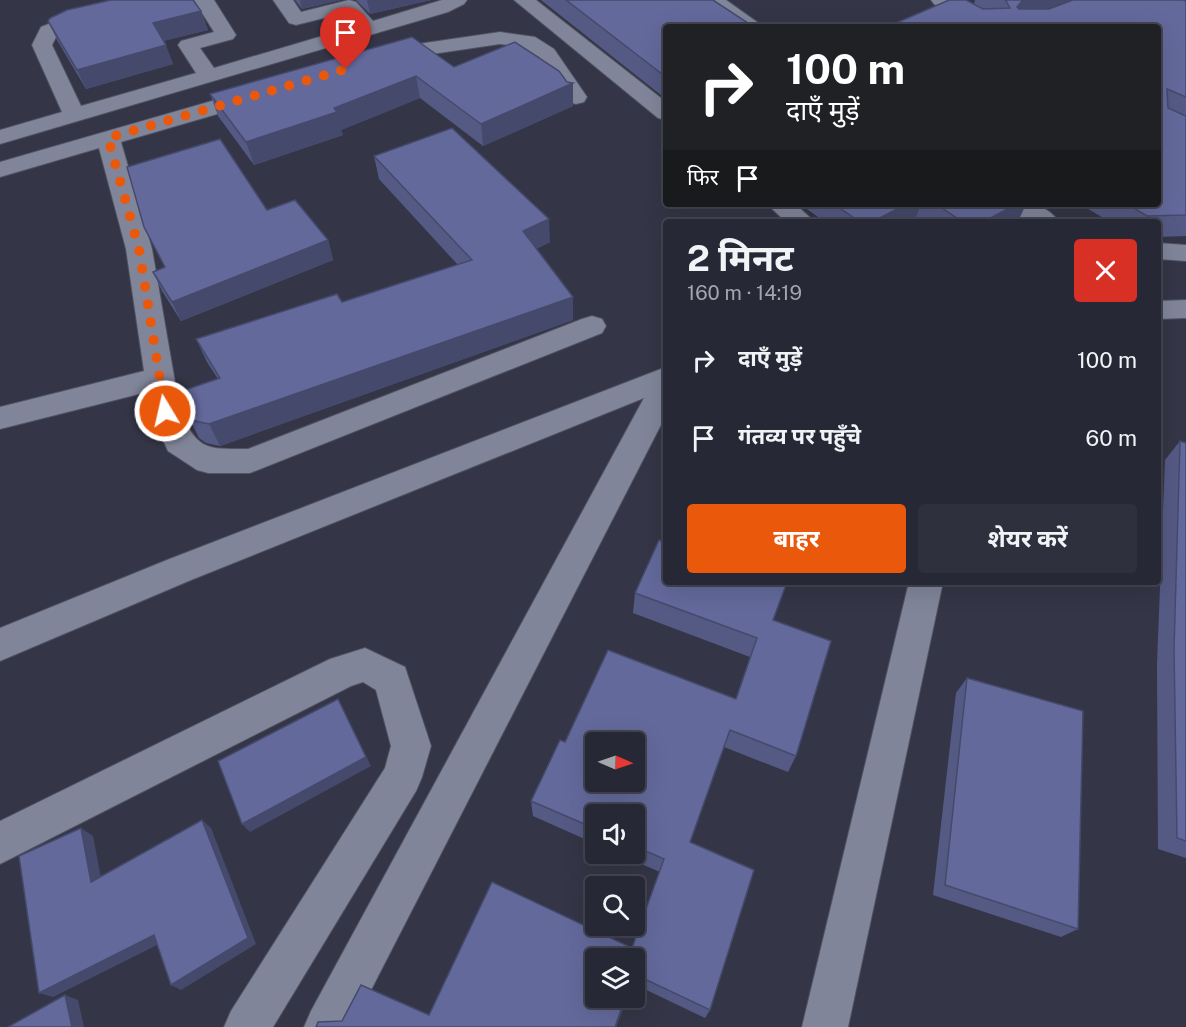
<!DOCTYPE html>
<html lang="hi">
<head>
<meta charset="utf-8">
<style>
	:root { --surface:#272835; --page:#2f303d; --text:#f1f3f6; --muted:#a4a6ad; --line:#434450; --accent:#ea580c }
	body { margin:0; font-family:"Public Sans","Noto Sans Devanagari",sans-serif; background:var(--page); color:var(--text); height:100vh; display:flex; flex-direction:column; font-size:22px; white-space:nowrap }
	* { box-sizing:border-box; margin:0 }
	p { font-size:20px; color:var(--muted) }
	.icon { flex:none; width:33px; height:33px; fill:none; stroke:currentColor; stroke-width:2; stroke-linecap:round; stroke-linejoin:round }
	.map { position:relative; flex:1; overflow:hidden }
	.drawer { position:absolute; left:663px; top:219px; width:498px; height:366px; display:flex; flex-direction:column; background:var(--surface); border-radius:6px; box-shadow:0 6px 24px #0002,0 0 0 2px var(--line) }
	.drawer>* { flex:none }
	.guide { position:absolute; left:663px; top:24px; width:498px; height:183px; border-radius:6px; box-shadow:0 6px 24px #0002,0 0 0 2px var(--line); background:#202124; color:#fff; overflow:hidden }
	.needle { width:39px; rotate:92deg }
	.tools { position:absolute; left:585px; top:732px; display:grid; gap:12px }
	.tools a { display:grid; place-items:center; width:60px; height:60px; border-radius:6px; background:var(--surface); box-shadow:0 6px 24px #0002,0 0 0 2px var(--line); font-size:30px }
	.pin { position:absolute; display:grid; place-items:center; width:51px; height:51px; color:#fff; margin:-62px -26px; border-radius:50% 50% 50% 0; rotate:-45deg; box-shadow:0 0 6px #0007 }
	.pin .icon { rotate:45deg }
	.me { position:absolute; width:66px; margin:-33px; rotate:351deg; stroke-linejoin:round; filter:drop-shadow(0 0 4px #0008) }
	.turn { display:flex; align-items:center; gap:21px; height:126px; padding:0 24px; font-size:27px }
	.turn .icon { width:78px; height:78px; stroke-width:2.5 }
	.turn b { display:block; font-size:42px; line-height:51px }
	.then { display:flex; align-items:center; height:57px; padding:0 24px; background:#0003; gap:12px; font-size:22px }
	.round { display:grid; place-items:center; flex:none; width:63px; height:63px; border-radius:6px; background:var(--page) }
	.overview { display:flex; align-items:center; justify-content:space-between; height:102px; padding:0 24px }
	h1 { font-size:36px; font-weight:700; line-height:45px }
	.cta { display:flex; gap:12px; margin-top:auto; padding:12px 24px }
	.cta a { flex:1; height:69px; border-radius:6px; background:var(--accent); color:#fff; font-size:24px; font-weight:700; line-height:69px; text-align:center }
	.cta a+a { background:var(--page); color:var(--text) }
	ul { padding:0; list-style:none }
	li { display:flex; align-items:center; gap:18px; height:78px; padding:0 24px }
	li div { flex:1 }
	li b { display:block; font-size:22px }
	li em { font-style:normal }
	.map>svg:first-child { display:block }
</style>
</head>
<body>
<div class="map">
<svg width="1186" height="1027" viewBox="0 0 1186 1027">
	<rect width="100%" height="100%" fill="#343647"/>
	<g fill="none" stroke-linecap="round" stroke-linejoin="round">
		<defs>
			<g id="street">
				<polygon points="137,0 171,0 168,4 75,27 57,35 52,45 81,106 196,73 178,45 181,41 214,32 194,0 214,0 236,35 233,39 200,48 214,68 356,26 344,13 296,25 289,23 273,0 293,0 301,12 349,0 356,2 373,21 442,0 467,0 464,4 448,12 0,144 0,130 62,112 32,45 41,27 61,19"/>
				<polygon points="514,0 536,0 666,102 666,120 658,118"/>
				<polygon points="703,0 726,0 764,27 740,27"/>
				<polygon points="931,0 956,0 998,23 1001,27 976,27 934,4"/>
				<polygon points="500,32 535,37 554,49 587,97 584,102 576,104 568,102 539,57 523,47 500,44 412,57 385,64 378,62 374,58 378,54 411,45"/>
				<path d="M257 88 265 90 268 95 265 100 121 142 152 249 180 411C198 451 207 449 248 449L582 319 592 316 602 319 606 326 602 333 250 473H208L197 470 168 451 150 411 147 392 0 429V407L144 371 126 249 99 148 0 177V162Z"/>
				<polygon points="767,204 795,204 815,222 786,222"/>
				<path d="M1007 204C1028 204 1045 202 1059 222 1037 222 1020 224 1007 204Z"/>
				<polygon points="1158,243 1186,245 1186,261 1158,259"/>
				<polygon points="1186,300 1186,318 1158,319 1158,301"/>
				<polygon points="666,367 666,415 352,1027 304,1027 311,1011 644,398 191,580 0,661 0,628 167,560"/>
				<polygon points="909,582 943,582 848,1027 802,1027"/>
				<polygon points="365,648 405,667 431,746 422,777 416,791 273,1027 224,1027 231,1011 385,768 391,746 376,690 363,682 351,686 0,864 0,821 330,659"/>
			</g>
		</defs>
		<use href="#street" stroke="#4f5260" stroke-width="2"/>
		<use href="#street" fill="#818599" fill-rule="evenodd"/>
	</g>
	<g fill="#555a85">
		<polygon points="295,0 341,0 302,9"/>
		<polygon points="356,0 431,0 370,14"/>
		<polygon points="541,0 713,0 666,27 666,99"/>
		<polygon points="975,0 1070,0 1046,9 1186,1 1186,236 1158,237 1158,222 1110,222 1080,204 1158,204 887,27 974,4"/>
		<polygon points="201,11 208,30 163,41 173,64 86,89 57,40 48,21"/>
		<polygon points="454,67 573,83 573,106 483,146 420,98 341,130 343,135 254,165 218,116 210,94"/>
		<polygon points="374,156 550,242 536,249 573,297 573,320 220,446 206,443 199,438 188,416 218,379 207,362 196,339 342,302 458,265 379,179"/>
		<polygon points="800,204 1026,204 1019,219 1013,222 924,222 916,217 907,222 825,222"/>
		<polygon points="267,210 328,240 333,260 181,321 162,291 153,272 165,267 144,227"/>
		<polygon points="1180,441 1186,443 1186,858 1158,849 1157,664 1165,460"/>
		<polygon points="635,593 774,620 796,756 788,772 724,747 690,842 710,1010 705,1018 634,984 634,958 627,998 616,1027 316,1027 429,1015 632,948 660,872 618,854 634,854 634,814 596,814 596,844 533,816 531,801 565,742 736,699 750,657 633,613"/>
		<polygon points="967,678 1078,929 1061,937 933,895 956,693"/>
	</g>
	<g fill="#454a6c">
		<polygon points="300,0 341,0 302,9"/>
		<polygon points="367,0 431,0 370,14"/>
		<polygon points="1023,0 1070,0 1014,21 1017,7 1022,1"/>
		<polygon points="201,11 208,30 160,42 153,23"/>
		<polygon points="166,45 173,64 86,89 77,70"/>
		<polygon points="416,76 420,98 341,130 343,135 254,165 246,142"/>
		<polygon points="573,83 573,106 483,146 481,124"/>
		<polygon points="907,204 921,204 916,217 907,222 872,222"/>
		<polygon points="1017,204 1026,204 1019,219 1013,222 983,222"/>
		<polygon points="549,219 550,242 525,254 523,231"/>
		<polygon points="328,240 333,260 181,321 172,302"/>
		<polygon points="573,297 573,320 220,446 209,424"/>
		<polygon points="338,699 371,766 250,832 242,824"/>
		<polygon points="730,730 724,747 686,856 690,842"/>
		<polygon points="202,820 211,828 256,944 181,990 171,985"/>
		<polygon points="81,828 93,836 103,888 91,882"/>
		<polygon points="154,935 165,941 53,997 39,993"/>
		<polygon points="65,995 78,1000 84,1027 72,1027"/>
		<polygon points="625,998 627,998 616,1027 615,1027"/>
	</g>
	<g fill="#63699b" stroke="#454a6c" stroke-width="1.5" fill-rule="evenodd">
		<polygon points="111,0 193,0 201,11 153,23 166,45 77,70 48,21 50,18 67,10"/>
		<polygon points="566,0 713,0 754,27 666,27 666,77"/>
		<polygon points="949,0 966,0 983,9 1010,8 1006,1 1005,0 1023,0 1022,1 1017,7 1019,9 1049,9 1073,0 1183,0 1186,1 1186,97 1167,89 1168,108 1186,116 1186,215 1147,216 1127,204 1158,204 1158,27 887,27"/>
		<polygon points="412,37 454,67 515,42 559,71 567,82 573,83 481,124 416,76 334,108 337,112 246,142 210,94"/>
		<polygon points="452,128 549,219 523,231 573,297 209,424 195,421 188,416 179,392 220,378 196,339 337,294 342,302 472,260 374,156"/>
		<polygon points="220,139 267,210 295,200 328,240 172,302 153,272 165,267 144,227 127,167"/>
		<polygon points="834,204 907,204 872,222 860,222"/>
		<polygon points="936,204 1017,204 983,222 963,222"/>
		<polygon points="1180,441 1186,443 1186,841 1177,838 1174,649"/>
		<path d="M659 540 666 543V582H778L786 585 773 620 831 641 796 756 730 730 690 842 754 870 710 1010 634 974V958H596V998H625L615 1027H316L318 1022 342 1021 361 985 429 1015 492 882 632 948 664 859 634 846V814H596V829L531 801 560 740 565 742 608 650 736 699 757 638 635 593ZM596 742H634V782H596Z"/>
		<polygon points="967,678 1083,711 1078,929 945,885"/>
		<polygon points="338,699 366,757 242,824 218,761"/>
		<polygon points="202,820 248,938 171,985 154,935 39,993 19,856 81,828 91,882"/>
		<polygon points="65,995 72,1027 8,1027"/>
	</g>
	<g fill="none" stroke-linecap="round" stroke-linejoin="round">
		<polyline stroke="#ea580c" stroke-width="10" stroke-dasharray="0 18" points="165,411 139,249 108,138 346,69"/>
	</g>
</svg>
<div class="tools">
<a><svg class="needle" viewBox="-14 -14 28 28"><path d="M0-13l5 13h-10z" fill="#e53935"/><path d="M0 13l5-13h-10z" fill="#a4a6ad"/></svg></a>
<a><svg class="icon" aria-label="sound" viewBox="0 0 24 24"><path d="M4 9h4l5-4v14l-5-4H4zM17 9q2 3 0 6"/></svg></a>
<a><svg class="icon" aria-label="search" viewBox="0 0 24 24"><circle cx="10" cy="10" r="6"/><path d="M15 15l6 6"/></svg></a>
<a><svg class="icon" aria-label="layers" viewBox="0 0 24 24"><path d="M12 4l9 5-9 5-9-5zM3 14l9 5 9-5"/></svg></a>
</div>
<div class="pin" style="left:346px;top:69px;background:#d93025"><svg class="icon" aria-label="arrive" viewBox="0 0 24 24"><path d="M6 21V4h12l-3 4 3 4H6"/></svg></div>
<svg class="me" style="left:165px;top:411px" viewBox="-20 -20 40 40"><circle r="17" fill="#ea580c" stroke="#fff" stroke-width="3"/><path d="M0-11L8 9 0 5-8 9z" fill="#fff"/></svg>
<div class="guide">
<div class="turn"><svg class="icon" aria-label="right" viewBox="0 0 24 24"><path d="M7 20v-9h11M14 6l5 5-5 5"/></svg><div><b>100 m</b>दाएँ मुड़ें</div></div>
<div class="then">फिर<svg class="icon" aria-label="arrive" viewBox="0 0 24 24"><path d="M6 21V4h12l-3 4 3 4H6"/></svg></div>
</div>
<section class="drawer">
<div class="overview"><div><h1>2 मिनट</h1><p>160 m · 14:19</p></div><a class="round" style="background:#d93025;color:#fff"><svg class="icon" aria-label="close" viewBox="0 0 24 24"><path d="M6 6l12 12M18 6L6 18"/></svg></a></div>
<ul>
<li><svg class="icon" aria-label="right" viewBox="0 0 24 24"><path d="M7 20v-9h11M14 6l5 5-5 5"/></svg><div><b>दाएँ मुड़ें</b></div><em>100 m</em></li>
<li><svg class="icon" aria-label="arrive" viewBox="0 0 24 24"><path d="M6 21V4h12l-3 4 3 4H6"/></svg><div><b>गंतव्य पर पहुँचे</b></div><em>60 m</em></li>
</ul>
<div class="cta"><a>बाहर</a><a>शेयर करें</a></div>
</section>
</div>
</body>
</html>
